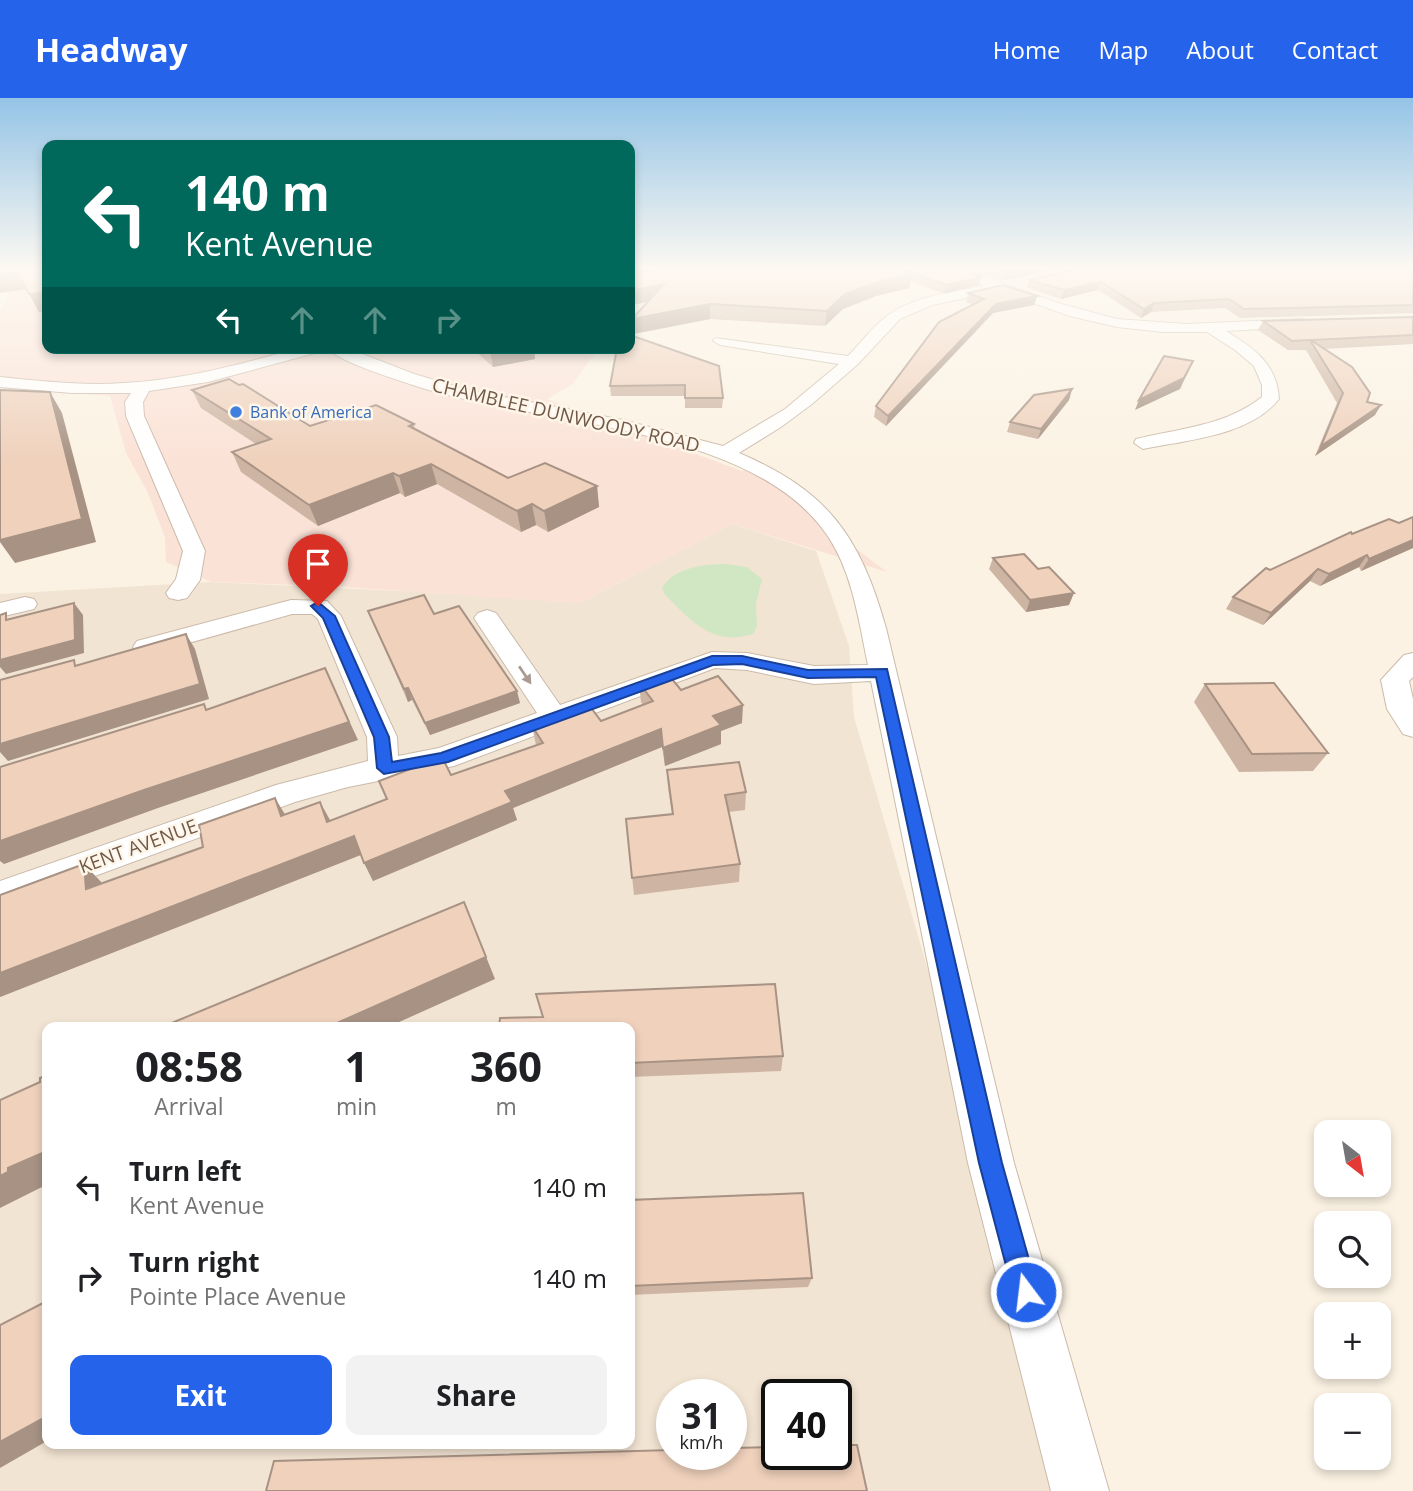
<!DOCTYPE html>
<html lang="en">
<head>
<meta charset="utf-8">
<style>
	:root { --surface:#fff; --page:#f2f2f2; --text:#202124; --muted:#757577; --accent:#2563eb }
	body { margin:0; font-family:"Open Sans",sans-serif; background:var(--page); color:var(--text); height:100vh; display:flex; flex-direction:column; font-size:26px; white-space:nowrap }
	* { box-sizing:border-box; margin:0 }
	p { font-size:23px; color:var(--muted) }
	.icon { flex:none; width:38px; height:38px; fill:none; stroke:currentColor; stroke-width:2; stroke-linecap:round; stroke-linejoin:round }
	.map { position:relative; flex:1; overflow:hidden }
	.side { position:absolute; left:42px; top:924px; width:593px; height:427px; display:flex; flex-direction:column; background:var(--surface); border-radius:14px; box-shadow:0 4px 10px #0003 }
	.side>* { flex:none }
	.guide { position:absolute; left:42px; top:42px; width:593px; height:214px; border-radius:14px; box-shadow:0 4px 10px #0003; background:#00695c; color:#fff; overflow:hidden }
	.needle { width:46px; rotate:149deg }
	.tools { position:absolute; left:1314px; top:1022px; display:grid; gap:14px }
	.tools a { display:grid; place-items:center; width:77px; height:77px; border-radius:14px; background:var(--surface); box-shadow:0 4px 10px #0003; font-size:35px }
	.speed { position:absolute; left:656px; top:1281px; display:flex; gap:14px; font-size:35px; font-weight:700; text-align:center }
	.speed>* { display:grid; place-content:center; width:91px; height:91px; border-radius:50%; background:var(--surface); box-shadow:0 4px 10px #0003; line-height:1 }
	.speed small { font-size:18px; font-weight:400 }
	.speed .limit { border:4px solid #111; border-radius:10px; background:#fff; color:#111 }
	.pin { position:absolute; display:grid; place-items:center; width:60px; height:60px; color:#fff; margin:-72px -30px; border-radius:50% 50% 50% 0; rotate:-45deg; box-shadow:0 0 7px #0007 }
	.pin .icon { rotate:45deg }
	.me { position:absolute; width:77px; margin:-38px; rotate:345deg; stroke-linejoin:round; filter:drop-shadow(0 0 5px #0008) }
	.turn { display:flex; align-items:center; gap:24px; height:147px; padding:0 28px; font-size:32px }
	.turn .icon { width:91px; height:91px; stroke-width:2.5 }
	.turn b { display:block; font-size:49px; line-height:60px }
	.lanes { display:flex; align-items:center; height:66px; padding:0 28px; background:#0003; justify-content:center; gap:35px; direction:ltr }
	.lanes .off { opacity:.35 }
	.eta { display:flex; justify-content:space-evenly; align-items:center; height:119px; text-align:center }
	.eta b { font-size:42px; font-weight:700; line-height:49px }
	.action { display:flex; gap:14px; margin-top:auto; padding:14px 28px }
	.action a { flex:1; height:80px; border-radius:14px; background:var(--accent); color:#fff; font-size:28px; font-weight:700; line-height:80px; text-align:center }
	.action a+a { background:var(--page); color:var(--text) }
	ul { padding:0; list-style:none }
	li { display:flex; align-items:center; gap:21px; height:91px; padding:0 28px }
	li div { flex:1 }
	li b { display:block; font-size:26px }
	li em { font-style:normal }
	header { display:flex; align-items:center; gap:42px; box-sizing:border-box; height:98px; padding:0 35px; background:var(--accent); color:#fff }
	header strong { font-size:33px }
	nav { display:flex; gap:38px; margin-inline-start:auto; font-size:24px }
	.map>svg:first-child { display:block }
</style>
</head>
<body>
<header>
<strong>Headway</strong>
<nav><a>Home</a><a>Map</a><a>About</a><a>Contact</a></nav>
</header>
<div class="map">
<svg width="1413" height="1393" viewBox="0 0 1413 1393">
	<rect width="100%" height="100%" fill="#fbf2e3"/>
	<path fill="#f2e4d2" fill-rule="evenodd" d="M732 426 816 453 849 548 854 619 992 1091 1065 1393H0V496L211 484 586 502ZM47 929H630V1346H47ZM672 1297H732V1356H672ZM777 1297H836V1356H777Z"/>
	<polygon fill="#fbe2d7" points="22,170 47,170 47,250 599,250 572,286 547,301 742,373 750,371 791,396 850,446 887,474 732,426 586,502 573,505 329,488 211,484 166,464 165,439 147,393 126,355 110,298 0,290 0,213"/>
	<path fill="#d1e7c3" d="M727 466 747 469 762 481 756 506 757 528 753 536C712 549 691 522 665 497L662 490C674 469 705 466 727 466Z"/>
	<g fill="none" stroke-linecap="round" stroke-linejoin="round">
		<defs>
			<g id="minor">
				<path d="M944 170H961L1058 205 1117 221 1186 226 1303 221 1310 225 1303 229 1226 233C1254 250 1277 266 1279 301 1250 338 1186 342 1143 351L1134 345 1136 341C1181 330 1225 328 1262 299V287L1254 268 1235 252 1207 234H1163L1117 229 1070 218 999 193 932 207 900 221 858 266 812 306 781 329 739 355C828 393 860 438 886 530L1014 1065 1109 1393H1051L968 1065 871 583 814 586 747 572 715 570 454 668 348 689 295 704 0 813V783L276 687 368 663 367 639 318 521 312 516H292L146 557 137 555 133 549 137 543 291 502 327 503 341 518 397 639 398 658 439 650 537 615 474 520 478 515 487 512 496 515 560 607 712 554 747 555 814 568 868 567C859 524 853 477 829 440 756 327 538 327 419 289 398 282 341 265 327 250H347L414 276 468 292 623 322 723 348 785 311 839 266 720 247 713 243 715 240 848 258C860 246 869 233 882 222 910 198 951 194 985 188Z"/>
				<path d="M299 250H324L322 253 208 284 149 293 143 304 144 318 205 453 200 482 187 500 178 502 169 500 166 495 176 481 183 453 126 318 125 304 131 295H72L0 289V279C41 283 83 288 124 285 184 282 242 266 299 250Z"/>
				<polygon points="25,499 34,501 37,506 34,511 0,519 0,505"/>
				<polygon points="1413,555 1413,579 1409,583 1413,601 1413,639 1403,636 1387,611 1381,582 1404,557"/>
			</g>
		</defs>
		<use href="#minor" stroke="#cbbaaa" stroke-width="2"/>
		<use href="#minor" fill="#fff" fill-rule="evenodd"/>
	</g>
	<g fill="#ceb4a2">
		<polygon points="630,170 959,170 979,187 944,196 911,183 909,190 876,198 843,211 825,228 710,221 633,236 647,204 630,207"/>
		<polygon points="969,170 1061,170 1003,182"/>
		<polygon points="1413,170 1413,215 1240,220 1225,210 1151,214 1141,220 1098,192 1061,201 1027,190 1029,182"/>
		<polygon points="968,195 1037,198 1034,207 993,215 886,328 874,319 876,308 973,207 966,204"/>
		<polygon points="1413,219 1413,246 1324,251 1367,304 1375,317 1315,358 1337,305 1306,252 1288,252 1258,232 1263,223"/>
		<polygon points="472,250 534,250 535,261 493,269"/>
		<polygon points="719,268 723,300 722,310 685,310 685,298 611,298 610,288"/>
		<polygon points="1072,291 1069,302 1038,341 1007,334 1010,324"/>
		<polygon points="192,292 310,328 414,326 415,331 508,380 597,388 599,409 548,434 536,427 521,434 437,386 405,399 400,395 318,428 241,374 232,354 256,346 201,310"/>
		<polygon points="1413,419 1413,450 1361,473 1359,469 1320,488 1310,483 1263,527 1226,511 1233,499 1270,472 1399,425"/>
		<polygon points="993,460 1069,507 1026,514 989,471"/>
		<polygon points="368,513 434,516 520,605 430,637 412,602 408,604"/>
		<polygon points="639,585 681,592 742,625 721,633 721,646 665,668 662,649 513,710 517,722 373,783 361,757 0,899 84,766 101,784 102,786 203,749 285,717 330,723 451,677 536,647 532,628 601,623 643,607 641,604"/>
		<polygon points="1205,586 1328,655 1313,673 1239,674 1194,604"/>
		<polygon points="667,672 746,694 745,712 729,714 740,766 739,784 634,797 626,721 672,716 668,690"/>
		<polygon points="775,886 783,958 781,973 630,979 630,929 499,929 500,920 543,919 536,896"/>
		<polygon points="630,1102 812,1180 808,1189 630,1197"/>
	</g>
	<g fill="#a79284">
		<polygon points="630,170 674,170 630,177"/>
		<polygon points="1025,170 1061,170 1003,182 1005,174"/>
		<polygon points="17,174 27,191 0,195 0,176"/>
		<polygon points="912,176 909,190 876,198 843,211 825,228 827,213 845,196 878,184"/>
		<polygon points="981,179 979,187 944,196 946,187"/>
		<polygon points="1101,184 1098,192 1061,201 1064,192"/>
		<polygon points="664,186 665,201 630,207 630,193"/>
		<polygon points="47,194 47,213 39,214 29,196"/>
		<polygon points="1037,198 1034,207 993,215 886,328 888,318 996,206"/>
		<polygon points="1154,205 1151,214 1141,220 1144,211"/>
		<polygon points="710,206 710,221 633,236 632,221"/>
		<polygon points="503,250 534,250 535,261 493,269 490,253"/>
		<polygon points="1193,263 1180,291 1135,312 1139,302"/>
		<polygon points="1072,291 1069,302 1038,341 1041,331"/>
		<polygon points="50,294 62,315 96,444 15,465 0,444 0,442"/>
		<polygon points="1381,307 1375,317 1315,358 1321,348"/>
		<polygon points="431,366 437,386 405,399 399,378"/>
		<polygon points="393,375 400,395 318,428 309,407"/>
		<polygon points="597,388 599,409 548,434 544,413"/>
		<polygon points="532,406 536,427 521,434 517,413"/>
		<polygon points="1413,442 1413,450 1361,473 1369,461"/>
		<polygon points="1367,457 1359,469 1320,488 1329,476"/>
		<polygon points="1318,471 1310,483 1263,527 1271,515"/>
		<polygon points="1074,495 1069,507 1026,514 1030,502"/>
		<polygon points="74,505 83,517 84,555 6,576 0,569 0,561"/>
		<polygon points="186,536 195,551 209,601 8,663 0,654 0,646"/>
		<polygon points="325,570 358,642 158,710 4,766 0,763 0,743"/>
		<polygon points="408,590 412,602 408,604 404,591"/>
		<polygon points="517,593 520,605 430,637 425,625"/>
		<polygon points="743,607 742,625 721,633 721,646 665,668 663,650 713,618"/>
		<polygon points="661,631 662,649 513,710 517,722 373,783 364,765 505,693"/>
		<polygon points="275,700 286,718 281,718"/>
		<polygon points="320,704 330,722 337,742 327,724"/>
		<polygon points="354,738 363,756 0,899 0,875"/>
		<polygon points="84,766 101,784 104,809 86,791"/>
		<polygon points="464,804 495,881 388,929 328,929"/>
		<polygon points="47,1053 47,1084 42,1086 42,1089 0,1110 0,1078 8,1070"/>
		<polygon points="47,1318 47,1343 0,1370 0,1344"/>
	</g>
	<g fill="#efd1bc" stroke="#a79284" stroke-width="2">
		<polygon points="0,170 47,170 47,194 29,196 17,174 0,176"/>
		<polygon points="667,170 896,170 912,176 878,184 845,196 827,213 710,206 632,221 664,186 630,193 630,176"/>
		<polygon points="899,170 959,170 981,179 946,187"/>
		<polygon points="993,170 1025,170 1005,174"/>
		<polygon points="1086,170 1413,170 1413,207 1244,211 1229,201 1154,205 1144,211 1101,184 1064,192 1029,182"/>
		<polygon points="1003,187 1037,198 996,206 888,318 876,308 939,224 984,201 968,195"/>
		<polygon points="1413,219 1413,237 1311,242 1352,269 1370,295 1367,304 1381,307 1321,348 1343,295 1310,242 1292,243 1263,223"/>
		<polygon points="630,237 719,268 723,300 685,300 685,287 610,288 617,250 630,250"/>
		<polygon points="488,250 503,250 490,253"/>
		<polygon points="1164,258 1193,263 1184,280 1139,302"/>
		<polygon points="229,281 239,287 243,286 310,328 376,307 414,326 409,328 508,380 545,365 597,388 544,413 532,406 517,413 431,366 399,378 393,375 309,407 232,354 271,341 192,292"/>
		<polygon points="1072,291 1041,331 1010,324 1034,297"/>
		<polygon points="0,292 50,294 82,421 0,442"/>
		<polygon points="1413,419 1413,442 1369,461 1367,457 1329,476 1318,471 1271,515 1233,499 1266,470 1270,472 1351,434 1352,436 1389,421 1399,425"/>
		<polygon points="1024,456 1038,471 1049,469 1074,495 1030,502 993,460"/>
		<polygon points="424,497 434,516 459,508 517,593 425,625 408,590 404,591 368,513"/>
		<polygon points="74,505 75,542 0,562 0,517 6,515 6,522"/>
		<polygon points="186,536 200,586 0,646 0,582 74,562 75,568"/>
		<polygon points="325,570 349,624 144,692 0,743 0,669 204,606 206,612"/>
		<polygon points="667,575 681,592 718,578 743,607 713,618 721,627 663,650 661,631 505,693 512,704 364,765 354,738 0,875 0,797 84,766 86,791 203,749 199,727 275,700 281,718 320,704 327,724 387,701 379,683 442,659 451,677 543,645 532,628 589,607 601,623 653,603 639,585"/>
		<polygon points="1274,585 1328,655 1252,656 1205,586"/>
		<polygon points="739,664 746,694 725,697 740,766 632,780 626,721 673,716 667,672"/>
		<polygon points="464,804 486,859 328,929 162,929"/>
		<polygon points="775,886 783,958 630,965 630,929 499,929 500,920 543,919 536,896"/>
		<polygon points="47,977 47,1053 8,1070 8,1074 0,1078 0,1002 40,984 40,980"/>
		<polygon points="803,1095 812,1180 630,1188 630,1102"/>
		<polygon points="47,1203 47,1318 0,1344 0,1227"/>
		<polygon points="836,1347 857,1347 867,1393 266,1393 274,1363 672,1352 672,1356 732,1356 732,1350 777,1349 777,1356 836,1356"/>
	</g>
	<defs><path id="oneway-solid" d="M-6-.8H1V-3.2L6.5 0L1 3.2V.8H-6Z" transform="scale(1.75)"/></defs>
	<use fill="#aa9b92" href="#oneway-solid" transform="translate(525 577) rotate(56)"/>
	<linearGradient id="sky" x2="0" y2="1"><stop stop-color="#95c4e6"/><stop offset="0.47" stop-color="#fdf9f2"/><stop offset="1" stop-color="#fdf9f2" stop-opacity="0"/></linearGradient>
	<rect width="1413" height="365" fill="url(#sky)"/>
	<polygon fill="#2563eb" stroke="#184099" stroke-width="2" points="318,504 335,518 389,639 392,664 441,655 712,558 742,558 808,572 887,571 1002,1065 1038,1194 1035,1203 1026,1207 1017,1203 1013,1194 979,1065 876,579 808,580 742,566 713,567 448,664 384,676 377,670 374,639 323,520 311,508"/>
	<circle fill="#3f7fe0" stroke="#fef6e9" stroke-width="2.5" cx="236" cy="314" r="7"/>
	<g text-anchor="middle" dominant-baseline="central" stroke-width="5" stroke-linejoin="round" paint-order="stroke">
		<g font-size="16" fill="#366cbe" stroke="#fef6e9" text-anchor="start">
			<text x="250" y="314">Bank of America</text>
		</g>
		<g font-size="19" fill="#71594a" stroke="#fef6e9">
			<text transform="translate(566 317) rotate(13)">CHAMBLEE DUNWOODY ROAD</text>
			<text transform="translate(138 748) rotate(-20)">KENT AVENUE</text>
		</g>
	</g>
</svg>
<div class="tools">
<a><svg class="needle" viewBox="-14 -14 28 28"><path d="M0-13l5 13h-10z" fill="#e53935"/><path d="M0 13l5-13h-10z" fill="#757577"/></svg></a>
<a><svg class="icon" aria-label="search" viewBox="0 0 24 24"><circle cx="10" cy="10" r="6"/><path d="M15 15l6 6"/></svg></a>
<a>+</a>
<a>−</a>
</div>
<div class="speed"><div>31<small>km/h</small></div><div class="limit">40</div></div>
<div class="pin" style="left:318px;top:508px;background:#d93025"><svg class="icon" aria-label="arrive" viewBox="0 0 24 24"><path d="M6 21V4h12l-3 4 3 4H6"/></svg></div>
<svg class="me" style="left:1026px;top:1194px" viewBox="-20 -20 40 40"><circle r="17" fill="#2563eb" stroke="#fff" stroke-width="3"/><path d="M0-11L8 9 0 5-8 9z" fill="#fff"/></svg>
<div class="guide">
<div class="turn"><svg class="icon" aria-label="left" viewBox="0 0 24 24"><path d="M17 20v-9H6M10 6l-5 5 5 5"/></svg><div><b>140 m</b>Kent Avenue</div></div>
<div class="lanes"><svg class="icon" aria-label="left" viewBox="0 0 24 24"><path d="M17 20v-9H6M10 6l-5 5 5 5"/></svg><svg class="icon off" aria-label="ahead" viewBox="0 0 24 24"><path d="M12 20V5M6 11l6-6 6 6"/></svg><svg class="icon off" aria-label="ahead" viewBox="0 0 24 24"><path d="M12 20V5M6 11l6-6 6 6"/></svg><svg class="icon off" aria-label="right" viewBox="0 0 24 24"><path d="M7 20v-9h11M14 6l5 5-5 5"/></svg></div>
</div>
<section class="side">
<div class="eta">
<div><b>08:58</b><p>Arrival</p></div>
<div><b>1</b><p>min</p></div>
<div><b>360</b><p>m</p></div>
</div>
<ul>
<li><svg class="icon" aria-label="left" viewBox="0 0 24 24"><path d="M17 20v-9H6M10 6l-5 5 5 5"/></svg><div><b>Turn left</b><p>Kent Avenue</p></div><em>140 m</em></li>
<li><svg class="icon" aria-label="right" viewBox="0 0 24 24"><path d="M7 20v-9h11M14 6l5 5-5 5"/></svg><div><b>Turn right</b><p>Pointe Place Avenue</p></div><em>140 m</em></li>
</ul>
<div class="action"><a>Exit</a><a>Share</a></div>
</section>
</div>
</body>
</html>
